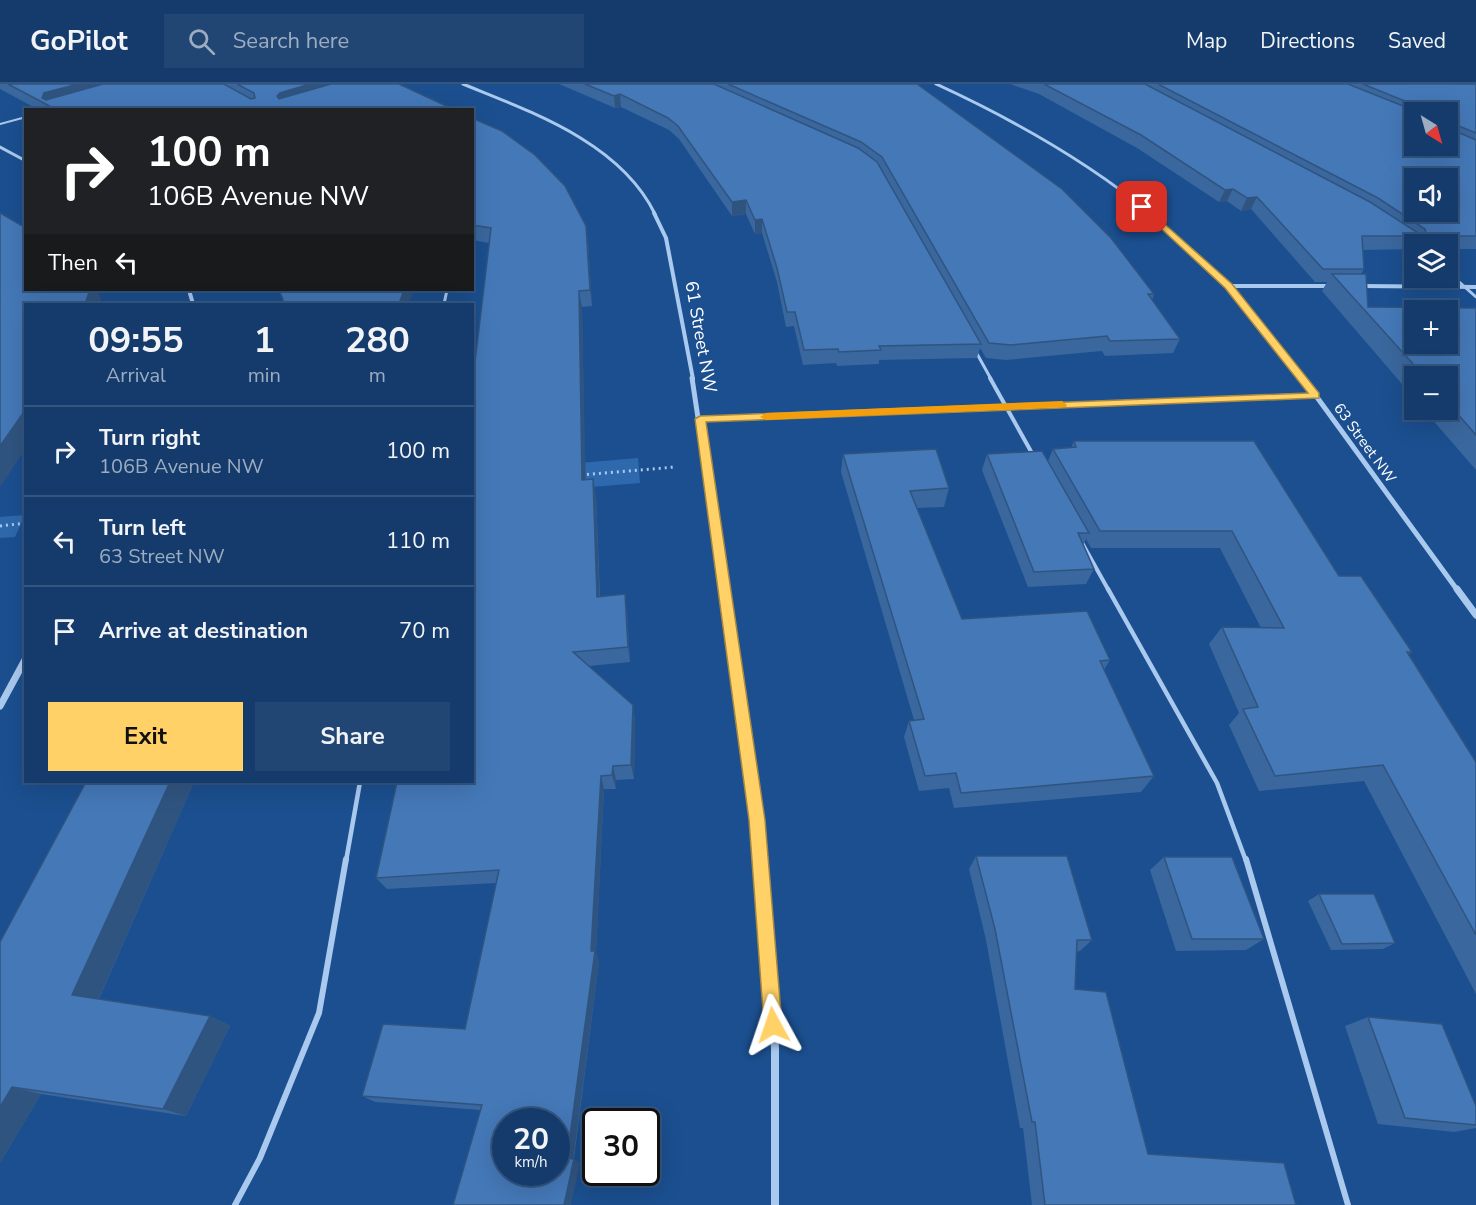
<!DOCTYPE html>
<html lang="en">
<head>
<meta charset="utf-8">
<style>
	:root { --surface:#143b6b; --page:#214673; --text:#f1f3f6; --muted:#9dadc1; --line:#33557e; --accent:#ffd166 }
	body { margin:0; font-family:"Nunito Sans",sans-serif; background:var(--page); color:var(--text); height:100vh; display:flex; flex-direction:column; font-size:22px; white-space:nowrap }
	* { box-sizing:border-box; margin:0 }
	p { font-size:20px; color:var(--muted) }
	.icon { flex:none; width:33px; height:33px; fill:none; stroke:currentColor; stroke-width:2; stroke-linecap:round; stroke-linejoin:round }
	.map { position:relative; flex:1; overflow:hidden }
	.sheet { position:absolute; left:24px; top:219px; width:450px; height:480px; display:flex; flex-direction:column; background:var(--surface); border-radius:0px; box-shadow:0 6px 24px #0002,0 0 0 2px var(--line) }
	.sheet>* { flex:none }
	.banner { position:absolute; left:24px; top:24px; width:450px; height:183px; border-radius:0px; box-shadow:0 6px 24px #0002,0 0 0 2px var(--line); background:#202124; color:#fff; overflow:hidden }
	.needle { width:39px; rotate:143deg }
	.buttons { position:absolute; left:1404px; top:18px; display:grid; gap:12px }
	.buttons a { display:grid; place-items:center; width:54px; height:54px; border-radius:0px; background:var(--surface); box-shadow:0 6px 24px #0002,0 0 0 2px var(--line); font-size:30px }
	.speed { position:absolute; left:492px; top:1024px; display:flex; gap:12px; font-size:30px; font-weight:700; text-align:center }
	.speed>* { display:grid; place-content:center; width:78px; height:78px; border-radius:50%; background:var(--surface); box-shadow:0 6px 24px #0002,0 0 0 2px var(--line); line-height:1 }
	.speed small { font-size:15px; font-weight:400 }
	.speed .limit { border:3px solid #111; border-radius:9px; background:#fff; color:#111 }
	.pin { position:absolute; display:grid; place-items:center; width:51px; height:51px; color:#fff; margin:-26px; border-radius:12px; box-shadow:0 3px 9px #0006 }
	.me { position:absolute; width:66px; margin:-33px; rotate:355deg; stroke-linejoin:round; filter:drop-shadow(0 0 4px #0008) }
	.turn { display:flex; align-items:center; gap:21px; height:126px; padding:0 24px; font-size:27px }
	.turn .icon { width:78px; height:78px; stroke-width:2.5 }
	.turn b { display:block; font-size:42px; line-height:51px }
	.then { display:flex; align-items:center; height:57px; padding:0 24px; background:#0003; gap:12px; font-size:22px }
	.eta { display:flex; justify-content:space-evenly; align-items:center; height:102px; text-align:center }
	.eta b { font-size:36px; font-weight:700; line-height:42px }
	.cta { display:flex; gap:12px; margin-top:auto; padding:12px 24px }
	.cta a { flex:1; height:69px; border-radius:0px; background:var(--accent); color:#111; font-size:24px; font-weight:700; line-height:69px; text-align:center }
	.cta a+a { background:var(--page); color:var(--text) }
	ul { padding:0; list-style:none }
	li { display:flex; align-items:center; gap:18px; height:90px; padding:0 24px; border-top:2px solid var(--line) }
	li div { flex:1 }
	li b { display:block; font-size:22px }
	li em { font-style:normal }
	header { display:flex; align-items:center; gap:36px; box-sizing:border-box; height:84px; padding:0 30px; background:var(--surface); border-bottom:2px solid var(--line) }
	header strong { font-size:28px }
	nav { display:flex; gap:33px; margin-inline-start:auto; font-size:21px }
	.search { width:420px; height:54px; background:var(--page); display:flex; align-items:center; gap:15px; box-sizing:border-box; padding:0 21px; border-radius:0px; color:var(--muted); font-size:22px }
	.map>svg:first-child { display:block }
</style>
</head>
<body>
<header>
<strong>GoPilot</strong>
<div class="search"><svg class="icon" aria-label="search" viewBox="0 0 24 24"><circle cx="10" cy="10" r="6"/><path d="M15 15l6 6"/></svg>Search here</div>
<nav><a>Map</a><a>Directions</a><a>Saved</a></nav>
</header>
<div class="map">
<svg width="1476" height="1121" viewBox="0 0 1476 1121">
	<rect width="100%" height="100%" fill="#1b4f8f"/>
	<g fill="#2e69ad">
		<polygon points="638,374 640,399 473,413 473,388"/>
		<polygon points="25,431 15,453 0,454 0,433"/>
	</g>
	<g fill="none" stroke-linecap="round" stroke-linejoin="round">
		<g stroke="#a9c9ee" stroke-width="3" stroke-dasharray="2 4" stroke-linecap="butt">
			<polyline points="581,391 675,383"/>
			<polyline points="0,442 26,439"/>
		</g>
		<polyline stroke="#a9c9ee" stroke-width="2" points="0,40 26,33"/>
		<g stroke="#a9c9ee" stroke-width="3">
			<polyline points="1448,188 1476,213"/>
			<polyline points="444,220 447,206"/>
			<polyline points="976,268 991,295"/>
		</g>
		<g stroke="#a9c9ee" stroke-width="4">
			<polyline points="990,294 1033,371"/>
			<polyline points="1081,457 1109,507"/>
		</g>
		<g stroke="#a9c9ee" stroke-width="4.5">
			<polyline points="1108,505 1217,699 1246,777"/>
			<polyline points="346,777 360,698"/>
		</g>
		<g stroke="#a9c9ee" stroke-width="6">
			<polyline points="1246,775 1348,1121"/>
			<polyline points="235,1121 260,1074 319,929 346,775"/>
		</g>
		<g stroke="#a9c9ee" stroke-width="3">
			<path d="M463 0C531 28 620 58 655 130"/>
			<path d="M936 0C1012 35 1086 76 1151 130"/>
			<polyline points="0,63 26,77"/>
		</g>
		<g stroke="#a9c9ee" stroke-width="4">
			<polyline points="654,129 666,154 693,295"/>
			<polyline points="1149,129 1222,195 1304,295"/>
			<polyline points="1228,202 1331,202"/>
			<polyline points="1360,202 1476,203"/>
			<polyline points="189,206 193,220"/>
		</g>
		<g stroke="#a9c9ee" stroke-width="5">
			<polyline points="692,294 724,507"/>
			<polyline points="1303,294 1458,507"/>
			<polyline points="700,335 1315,311"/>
		</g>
		<g stroke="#a9c9ee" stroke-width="7">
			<polyline points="724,505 760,777"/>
			<polyline points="1457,505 1476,531"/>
			<polyline points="0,622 26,574"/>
		</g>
		<polyline stroke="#a9c9ee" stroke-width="8" points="760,775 775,964 775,1121"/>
	</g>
	<g fill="#3a679d" fill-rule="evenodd">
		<polygon points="0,0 399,0 455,26 39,26 0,5"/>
		<polygon points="559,0 917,0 1154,210 1152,216 1180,255 1173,269 1105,272 1102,267 1006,276 986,274 980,264 977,274 879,276 879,280 837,282 836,279 803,281 794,242 786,243 777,198 762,149 755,150 746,130 732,132 679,55 669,46 621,23 615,24"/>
		<path d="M1010 0H1476V165H1448V160H1414V165L1363 166 1364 185 1361 190 1368 223 1476 224V386L1424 326H1448V292H1414V314L1322 207 1327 198H1315L1251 125 1241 127 1227 117 1219 118 1137 64 1039 10ZM1414 28H1448L1414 62Z"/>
		<polygon points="472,34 586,142 588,157 592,222 582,223 585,396 596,411 600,512 627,526 630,578 589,582 633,621 635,636 634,695 616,696 616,705 604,705 596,869 599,877 574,1075 580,1079 480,1026 375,1018 362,1012 465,945 496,799 387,805 376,794 472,698 489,159 472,156"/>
		<polygon points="1074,357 1339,492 1412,568 1409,570 1476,678 1476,910 1364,697 1259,707 1229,641 1239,629 1209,560 1222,543 1261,544 1220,464 1091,464 1086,455 1083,461 1094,485 1086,500 1028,503 982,386 987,370 1048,377 1053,365 1071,364"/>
		<polygon points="843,370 949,404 944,423 917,424 962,535 1110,576 1104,586 1154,692 1141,708 954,724 949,704 919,707 904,653 909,637 914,636 841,388"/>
		<polygon points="86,698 194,698 99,915 210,932 230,942 186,1032 41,1010 0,1079 0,858"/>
		<polygon points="976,772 1092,856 1080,867 1076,868 1075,905 1148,1070 1296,1121 1032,1121 1023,1044 1020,1044 986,856 969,785"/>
		<polygon points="1164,773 1264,855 1246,866 1176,867 1150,786"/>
		<polygon points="1319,810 1395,859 1383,865 1331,866 1308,817"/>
		<polygon points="1368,933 1476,1022 1476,1044 1454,1048 1378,1040 1345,942"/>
	</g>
	<g fill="#305480">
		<polygon points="78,0 134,0 52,23 42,14 44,9"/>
		<polygon points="310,0 360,0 282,26 277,12 280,9"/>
		<polygon points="620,10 621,23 615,24 614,12"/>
		<polygon points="1233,105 1227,117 1219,118 1225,106"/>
		<polygon points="1257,113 1251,125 1241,127 1247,114"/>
		<polygon points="746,116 746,130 732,132 732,118"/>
		<polygon points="762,135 762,149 755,150 755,136"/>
		<polygon points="586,142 588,157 592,222 590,206"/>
		<polygon points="90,206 98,206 102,219 101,220 85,220"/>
		<polygon points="404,206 414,206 409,220 399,220"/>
		<polygon points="579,207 582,223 586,412 582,396"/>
		<polygon points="26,325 26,364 0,403 0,362"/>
		<polygon points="593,395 596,411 600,529 597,513"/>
		<polygon points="625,510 627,526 630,578 628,563"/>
		<polygon points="633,621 635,636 634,695 631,681"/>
		<polygon points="613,682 616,696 616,705 612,691"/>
		<polygon points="601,692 604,705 596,869 599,877 573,1077 574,1075 580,1079 571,1121 564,1121 567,1074 591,867"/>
		<polygon points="170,698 194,698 96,921 72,911"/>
		<polygon points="210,932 230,942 186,1032 163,1025"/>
		<polygon points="12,1003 41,1010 0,1079 0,1023"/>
	</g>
	<g fill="#4478b7" stroke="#305480" stroke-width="1.5" fill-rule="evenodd">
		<polygon points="8,0 78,0 44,9 42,14 46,16 103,0 224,0 251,15 255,14 254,9 237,0 310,0 280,9 277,12 279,15 331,0 399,0 455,26 57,26"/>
		<polygon points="585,0 714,0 858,64 877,78 981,260 879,262 881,266 839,268 838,265 804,266 795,228 787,228 777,184 762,135 755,136 746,116 732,118 678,42 668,34 620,10 614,12"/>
		<polygon points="728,0 917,0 1062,105 1111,154 1154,210 1148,210 1180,255 1110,257 1107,252 1011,261 989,259 882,73 861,58"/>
		<path d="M1044 0H1145L1370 118 1421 151 1426 149 1425 145 1378 114 1158 0H1348L1418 28H1414V62H1448V28H1422V24L1363 0H1476V49L1454 40 1455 47 1476 56V152H1362L1364 185H1323L1257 113 1247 114 1233 105 1225 106 1141 51ZM1414 94H1448V128H1414Z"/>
		<path d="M472 34 502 47 535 71 565 102 586 142 590 206 579 207 582 396 593 395 597 513 625 510 628 563 573 568 633 621 631 681 613 682 612 691 601 692 591 867H595L567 1074 574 1075 564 1121H453L482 1021 362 1012 383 940 465 945 499 786 376 794 397 698H472V303L491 144 472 141ZM506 1038H556V1089H506Z"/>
		<polygon points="0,129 26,144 26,206 90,206 85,220 26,220 26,325 0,362"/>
		<path d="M1332 190H1366L1368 223 1476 224V351L1448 319V292H1424ZM1414 226H1448V260H1414Z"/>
		<polygon points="279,206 404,206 399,220 283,220 283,216"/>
		<polygon points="1074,357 1254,357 1339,492 1361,492 1412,568 1407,568 1476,678 1476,851 1383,681 1275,692 1243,625 1258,623 1222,543 1284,544 1232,447 1100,447 1053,365 1076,363"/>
		<polygon points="936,365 949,404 910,407 962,535 1087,527 1110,576 1100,577 1154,692 961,709 956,689 925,692 909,637 924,635 843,370"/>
		<polygon points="1042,367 1089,449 1078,449 1094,485 1034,488 987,370"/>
		<polygon points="86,698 170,698 72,911 210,932 163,1025 12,1003 0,1023 0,858"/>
		<polygon points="976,772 1067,772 1092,856 1077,856 1075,905 1106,908 1148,1070 1284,1079 1296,1121 1045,1121 1035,1038 1032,1038 995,845"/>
		<polygon points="1164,773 1232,773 1264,855 1192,855"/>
		<polygon points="1319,810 1374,810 1395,859 1342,860"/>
		<polygon points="1368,933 1442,940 1476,1022 1476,1041 1405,1034"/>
	</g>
	<polygon fill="#ffd166" stroke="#a68842" stroke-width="1.5" points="1142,120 1232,200 1319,309 1319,314 706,338 765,736 782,941 780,948 773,950 766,948 764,941 749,736 695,335 700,332 1308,309 1225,204 1139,124"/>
	<polygon fill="#f59e0b" points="1062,317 1067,321 1066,323 766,336 760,333 766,329"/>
	<g text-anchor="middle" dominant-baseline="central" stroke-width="4.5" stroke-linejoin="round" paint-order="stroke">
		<g font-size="15" fill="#fff" stroke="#1b4f8f">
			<text transform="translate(1365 359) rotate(54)">63 Street NW</text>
		</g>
		<g font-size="18" fill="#fff" stroke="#1b4f8f">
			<text transform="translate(701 253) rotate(80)">61 Street NW</text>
		</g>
	</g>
</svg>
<div class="buttons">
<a><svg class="needle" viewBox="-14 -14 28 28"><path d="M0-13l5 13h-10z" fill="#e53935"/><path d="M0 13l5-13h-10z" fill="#9dadc1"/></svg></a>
<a><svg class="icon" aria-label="sound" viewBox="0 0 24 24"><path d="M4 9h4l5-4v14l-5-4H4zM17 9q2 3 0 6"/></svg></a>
<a><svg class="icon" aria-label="layers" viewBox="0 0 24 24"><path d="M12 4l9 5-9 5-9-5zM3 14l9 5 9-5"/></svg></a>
<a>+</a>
<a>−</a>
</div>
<div class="speed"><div>20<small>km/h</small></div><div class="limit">30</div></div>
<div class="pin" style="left:1142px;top:123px;background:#d93025"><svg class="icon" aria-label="arrive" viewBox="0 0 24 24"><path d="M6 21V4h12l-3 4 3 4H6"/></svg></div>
<svg class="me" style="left:773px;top:941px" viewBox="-20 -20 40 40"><path d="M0-17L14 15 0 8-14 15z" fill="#ffd166" stroke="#fff" stroke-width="4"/></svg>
<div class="banner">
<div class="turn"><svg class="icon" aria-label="right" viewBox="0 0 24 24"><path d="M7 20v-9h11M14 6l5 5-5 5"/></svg><div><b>100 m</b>106B Avenue NW</div></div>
<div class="then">Then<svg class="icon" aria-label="left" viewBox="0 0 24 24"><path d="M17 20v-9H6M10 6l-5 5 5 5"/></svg></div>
</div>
<section class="sheet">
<div class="eta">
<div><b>09:55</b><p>Arrival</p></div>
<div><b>1</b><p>min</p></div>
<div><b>280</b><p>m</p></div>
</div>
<ul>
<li><svg class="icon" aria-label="right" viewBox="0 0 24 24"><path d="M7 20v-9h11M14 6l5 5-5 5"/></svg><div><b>Turn right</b><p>106B Avenue NW</p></div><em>100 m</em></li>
<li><svg class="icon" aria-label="left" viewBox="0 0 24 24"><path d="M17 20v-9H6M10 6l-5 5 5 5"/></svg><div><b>Turn left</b><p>63 Street NW</p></div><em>110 m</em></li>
<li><svg class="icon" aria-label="arrive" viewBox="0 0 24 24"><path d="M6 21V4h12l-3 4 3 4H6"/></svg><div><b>Arrive at destination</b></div><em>70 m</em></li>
</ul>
<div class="cta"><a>Exit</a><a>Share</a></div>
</section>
</div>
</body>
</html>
